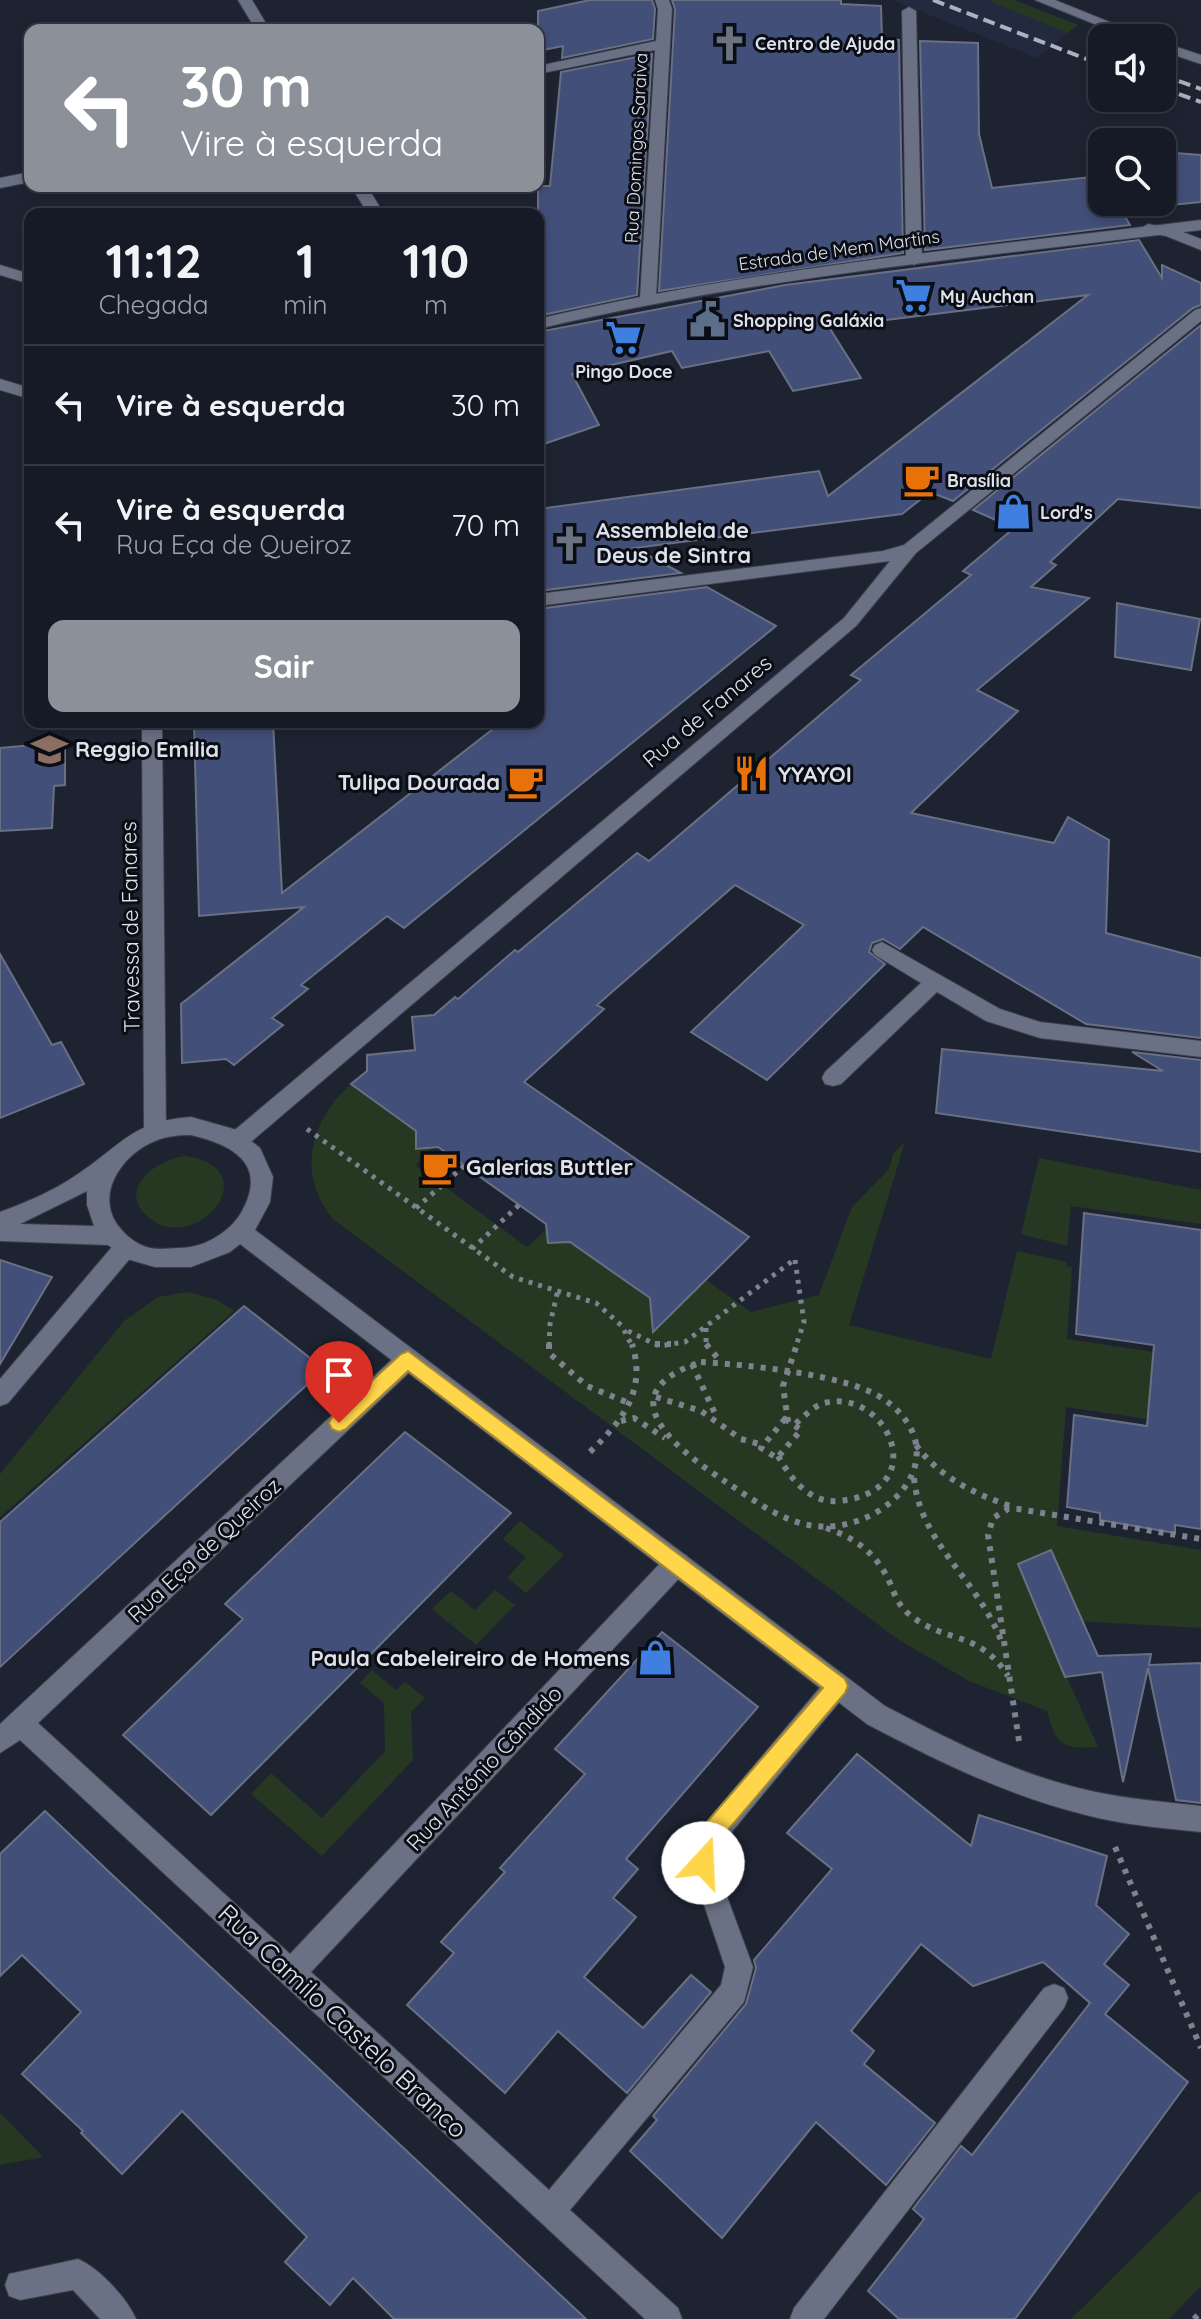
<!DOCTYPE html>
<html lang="pt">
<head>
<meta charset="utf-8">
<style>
	:root { --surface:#161a26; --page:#1f232e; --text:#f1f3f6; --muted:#9ea1a7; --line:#353843; --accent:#8c9099 }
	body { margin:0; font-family:Quicksand,sans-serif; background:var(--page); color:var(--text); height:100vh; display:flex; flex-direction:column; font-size:30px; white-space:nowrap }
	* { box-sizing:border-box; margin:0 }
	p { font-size:26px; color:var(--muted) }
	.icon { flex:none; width:44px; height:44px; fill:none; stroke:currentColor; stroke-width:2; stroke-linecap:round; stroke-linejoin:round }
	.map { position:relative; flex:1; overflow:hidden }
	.drawer { position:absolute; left:24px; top:208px; width:520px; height:520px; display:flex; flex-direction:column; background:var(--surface); border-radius:16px; box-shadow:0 4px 12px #0003,0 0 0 2px var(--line) }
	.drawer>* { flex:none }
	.top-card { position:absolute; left:24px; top:24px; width:520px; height:168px; border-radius:16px; box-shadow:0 4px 12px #0003,0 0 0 2px var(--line); background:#8c9099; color:#fff; overflow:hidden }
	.fabs { position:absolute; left:1088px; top:24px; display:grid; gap:16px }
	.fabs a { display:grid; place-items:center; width:88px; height:88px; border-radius:16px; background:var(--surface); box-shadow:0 4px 12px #0003,0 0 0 2px var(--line); font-size:40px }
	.pin { position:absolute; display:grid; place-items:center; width:68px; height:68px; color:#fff; margin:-82px -34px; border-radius:50% 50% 50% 0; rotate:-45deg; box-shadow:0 0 8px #0007 }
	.pin .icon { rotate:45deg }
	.me { position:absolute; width:88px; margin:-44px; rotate:20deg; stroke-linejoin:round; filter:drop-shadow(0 0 6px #0008) }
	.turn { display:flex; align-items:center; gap:28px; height:168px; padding:0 24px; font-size:36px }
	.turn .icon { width:104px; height:104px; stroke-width:2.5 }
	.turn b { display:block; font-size:56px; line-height:68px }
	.eta { display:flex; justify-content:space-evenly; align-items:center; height:136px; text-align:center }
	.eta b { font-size:48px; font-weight:700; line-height:56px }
	.cta { display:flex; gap:16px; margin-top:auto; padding:16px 24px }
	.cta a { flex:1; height:92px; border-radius:16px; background:var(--accent); color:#fff; font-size:32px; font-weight:700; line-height:92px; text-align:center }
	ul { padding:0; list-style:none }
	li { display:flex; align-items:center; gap:24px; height:120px; padding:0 24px; border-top:2px solid var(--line) }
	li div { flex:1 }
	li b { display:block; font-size:30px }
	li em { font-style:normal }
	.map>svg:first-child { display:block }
</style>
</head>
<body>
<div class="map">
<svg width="1201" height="2319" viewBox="0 0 1201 2319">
	<rect width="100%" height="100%" fill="#1e2332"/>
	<polygon fill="#232a3f" points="892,0 1014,0 1078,25 1037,58"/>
	<g fill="#263821">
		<polygon points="987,0 1014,0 1078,25 1068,33"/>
		<path d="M351 1084 419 1133V1147L436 1145 415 1165 527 1247 549 1227 547 1236 567 1240 653 1301 650 1306 654 1315 666 1317 706 1280 751 1312 819 1295 852 1207 889 1169 893 1154 905 1142 849 1325 991 1359 1017 1251 1067 1262 1066 1266 1072 1267 1067 1339 1201 1359 1148 1419 1066 1407 1057 1526 1201 1550V1628L1041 1619 1098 1747C1061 1749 1057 1746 1047 1711L969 1681 899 1640 333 1219C296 1175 310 1120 351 1084Z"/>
		<path d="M186 1156C271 1170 193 1259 147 1216 116 1188 159 1158 186 1156Z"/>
		<polygon points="1039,1158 1201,1190 1201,1224 1071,1206 1067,1246 1021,1234"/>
		<polygon points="187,1292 215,1299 234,1311 0,1517 0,1474 124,1321 158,1297"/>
		<polygon points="520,1521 564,1555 526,1593 507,1578 526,1557 503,1539"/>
		<polygon points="495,1590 515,1605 476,1645 432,1609 451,1591 475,1610"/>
		<polygon points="372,1670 396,1690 405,1682 425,1698 411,1712 413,1760 322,1856 251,1794 271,1773 322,1818 385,1751 384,1703 360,1683"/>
		<polygon points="0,2113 43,2157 0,2165"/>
		<polygon points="1201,2190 1201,2286 1169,2319 1071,2319"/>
	</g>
	<g fill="#424f79" stroke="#6a7083" stroke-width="2">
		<polygon points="590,0 652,0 655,9 653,39 562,58 563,46 538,51 538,11"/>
		<polygon points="672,0 841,0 841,4 881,6 882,39 899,40 903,253 659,291 675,9"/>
		<polygon points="920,41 978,43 979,134 992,188 1100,176 1102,202 1116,202 1130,225 925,250"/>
		<polygon points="652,54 637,295 538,316 538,186 550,186 561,72"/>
		<polygon points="1162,152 1201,155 1201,202 1162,206"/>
		<polygon points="1139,240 1162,278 1162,265 1201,283 1201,305 1193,308 953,501 930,492 902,514 634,548 681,573 538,591 538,509 819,471 828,496 1088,295 829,327 861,378 793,391 769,351 682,368 672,351 572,374 599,425 538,446 538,332 785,285"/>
		<polygon points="1201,325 1201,508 1118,499 1050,562 1056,565 1031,587 1089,598 977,690 1018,711 911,813 1054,843 1068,817 1109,840 1106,933 1201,958 1201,1038 1086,1024 923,927 900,949 883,939 872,943 869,952 885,964 767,1080 691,1032 804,925 735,885 597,1005 604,1009 524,1082 749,1237 653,1332 650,1298 570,1242 548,1243 546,1224 438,1147 416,1149 416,1131 351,1084 367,1071 367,1055 415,1050 412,1017 434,1015 455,997 458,999 515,950 518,952 637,853 649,861 861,680 851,675 971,575 963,571 1014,528 973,510"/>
		<polygon points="707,587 776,626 404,928 387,916 301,985 308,989 272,1018 283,1025 234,1065 226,1059 182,1063 181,1004 304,907 199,916 194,722 273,722 282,893 502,722 538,722 538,609"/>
		<polygon points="1117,603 1200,619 1191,670 1115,657"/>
		<polygon points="65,742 65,785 54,786 52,828 0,831 0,748"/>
		<polygon points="0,954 52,1045 61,1042 84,1084 0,1118"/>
		<polygon points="942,1049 1163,1071 1132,1052 1201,1060 1201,1152 936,1113"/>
		<polygon points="1084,1213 1201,1230 1201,1529 1175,1525 1175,1533 1100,1520 1100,1513 1067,1507 1074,1415 1147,1426 1154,1345 1076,1334"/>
		<polygon points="0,1260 52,1277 0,1364"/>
		<polygon points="244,1306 324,1369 0,1667 0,1522"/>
		<polygon points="405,1432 511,1513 211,1815 123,1735 243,1619 225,1604"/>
		<polygon points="1051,1550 1098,1656 1151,1654 1149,1665 1201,1663 1201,1803 1176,1800 1148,1668 1123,1782 1102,1672 1065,1677 1018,1564"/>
		<polygon points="662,1632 758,1707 626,1859 638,1869 613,1898 636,1917 584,1977 643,2028 691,1975 711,1992 627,2093 558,2031 505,2093 407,2005 454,1953 441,1942 505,1872 500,1868 585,1774 555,1749"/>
		<polygon points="857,1754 971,1846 979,1815 1107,1856 1096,1905 1129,1934 1104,1964 1129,1985 1105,2014 1188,2082 1015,2319 899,2319 868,2291 924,2219 913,2209 961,2146 972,2155 1090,2003 1043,1962 973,1986 921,1944 851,2031 874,2051 864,2064 935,2123 886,2185 816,2122 722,2238 630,2151 657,2120 653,2116 746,2004 756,1968 754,1960 832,1869 787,1833"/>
		<polygon points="45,1811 107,1870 586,2319 394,2319 353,2278 330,2305 285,2262 307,2237 182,2111 122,2174 81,2133 83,2131 22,2074 81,2012 22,1955 0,1976 0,1854"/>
	</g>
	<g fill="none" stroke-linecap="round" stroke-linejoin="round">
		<defs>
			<g id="minor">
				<polygon points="655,0 669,0 672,9 656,298 648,303 640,298 655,50 538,74 538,66 656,41 658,9"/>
				<polygon points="1035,0 1055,0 1149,38 1129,38"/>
				<polygon points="909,7 916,11 922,260 914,265 906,260 902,11"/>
				<polygon points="1162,42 1201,55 1201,64 1162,51"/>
				<polygon points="30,172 30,182 0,188 0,178"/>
				<polygon points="1148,224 1175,229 1201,239 1201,250 1166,236 1142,232 1140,229"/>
				<polygon points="0,265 30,274 30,284 0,275"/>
				<polygon points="1201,308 1201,321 916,553 856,626 246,1146 238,1149 230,1146 227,1140 230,1134 844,618 890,561 538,606 538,594 883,551 904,545 1195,310"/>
				<polygon points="142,722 162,722 166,1131 163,1137 155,1140 147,1137 144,1131"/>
				<polygon points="882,942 1000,1009 1040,1022 1201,1041 1201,1057 1040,1038 986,1021 937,992 841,1084 833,1086 825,1084 822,1078 825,1072 921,983 875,955 872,950 875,945"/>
				<polygon points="125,1239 133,1241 136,1248 133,1255 8,1403 0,1406 0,1379 117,1241"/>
				<polygon points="408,1349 416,1352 420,1359 416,1366 38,1723 290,1954 668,1555 677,1552 686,1555 689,1563 686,1571 311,1972 549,2190 721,1985 725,1967 690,1863 699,1831 828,1678 837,1674 846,1678 850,1686 846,1694 720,1846 716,1863 719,1875 753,1967 744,2002 570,2210 678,2308 682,2319 645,2319 20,1740 0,1753 0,1724 400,1352"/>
				<polygon points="1054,1984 1064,1988 1068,1998 1064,2008 824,2319 790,2319 794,2308 1044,1988"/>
				<path d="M78 2259C99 2268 127 2298 136 2319H100L73 2290 20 2300 9 2296 5 2285 9 2274Z"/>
			</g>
			<g id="tertiary">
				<polygon points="238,0 252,0 270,30 256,30"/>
				<polygon points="351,186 367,186 384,214 368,214"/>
				<path d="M1201 220V230C979 257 755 277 538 329V319C755 268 979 247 1201 220Z"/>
				<polygon points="0,379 30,388 30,399 0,390"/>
				<path d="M191 1117 237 1130 260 1148 273 1177 270 1202 255 1230 885 1706C951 1741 1018 1775 1091 1791 1127 1799 1164 1802 1201 1806V1832C1162 1828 1124 1825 1086 1815 1009 1796 937 1761 867 1724L240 1244 230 1252 191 1267H155L127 1259 108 1245 0 1241V1212C27 1202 54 1191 78 1174 122 1145 132 1121 191 1117ZM191 1135C233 1145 269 1164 241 1213 229 1233 203 1248 180 1248 170 1248 160 1250 150 1248 138 1245 127 1237 120 1228 93 1196 122 1154 155 1141 166 1136 179 1135 191 1135ZM87 1191V1205L94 1226 20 1224Z"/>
			</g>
		</defs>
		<use href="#minor" stroke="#3b3f4c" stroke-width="2"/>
		<use href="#tertiary" stroke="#3b3f4c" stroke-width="2"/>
		<g stroke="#7e828f" stroke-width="5" stroke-dasharray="4 6" stroke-linecap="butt">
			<polyline points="307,1129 513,1277 596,1303 622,1326 632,1346"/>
			<polyline points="416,1208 464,1166"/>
			<polyline points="472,1249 519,1205"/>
			<polyline points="795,1260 804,1322 796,1346"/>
			<polyline points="706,1328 706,1346"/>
			<polyline points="628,1331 659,1346 685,1342 795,1259"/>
			<polyline points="549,1346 550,1324 558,1290"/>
		</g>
		<g stroke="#7e828f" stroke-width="6" stroke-dasharray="5 7" stroke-linecap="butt">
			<polyline points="549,1344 549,1353 587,1386 631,1404"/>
			<polyline points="655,1344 671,1344"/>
			<polyline points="706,1344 721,1362"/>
			<path d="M701 1362C746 1365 849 1374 885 1400 966 1459 875 1545 800 1523 773 1515 749 1497 726 1482 679 1451 603 1394 701 1362Z"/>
			<polyline points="692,1364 717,1418"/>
			<polyline points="656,1397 701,1411 741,1439 763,1445"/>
			<polygon points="785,1419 801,1430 777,1458 761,1448"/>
			<polyline points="621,1421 634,1418 665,1438"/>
			<polyline points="788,1422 783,1386 797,1344"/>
			<path d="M916 1445C940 1478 975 1494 1013 1507"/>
			<path d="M590 1452C622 1421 647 1391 632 1344"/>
			<path d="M778 1456C791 1479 810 1504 839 1501 935 1491 887 1387 824 1403 813 1406 803 1418 794 1425"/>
			<path d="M914 1478C920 1544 979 1580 1002 1643"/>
			<path d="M826 1528C856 1538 877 1554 890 1583 895 1596 899 1606 910 1615 946 1644 979 1630 1008 1676"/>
			<polyline points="1019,1741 988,1535 993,1518 1008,1509 1018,1509 1201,1539"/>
			<polyline points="1115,1847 1201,2048"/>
			<polyline points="1194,2319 1201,2312"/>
		</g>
		<use href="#minor" fill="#6a7184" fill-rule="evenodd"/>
		<use href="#tertiary" fill="#6a7184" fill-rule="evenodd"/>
		<g stroke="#adb1bd" stroke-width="4" stroke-dasharray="12 6" stroke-linecap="butt">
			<polyline points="933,0 1102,65"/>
			<polyline points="1162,75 1201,89"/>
			<polyline points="1162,88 1201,102"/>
		</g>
	</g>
	<polygon fill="#ffd54a" stroke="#a68a30" stroke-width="2" points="408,1351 845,1679 848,1686 845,1693 721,1838 711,1870 703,1874 696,1870 693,1852 706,1823 823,1688 408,1371 346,1429 339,1432 332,1429 329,1423 332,1417 401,1354"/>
	<defs>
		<symbol id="church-bare" viewBox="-9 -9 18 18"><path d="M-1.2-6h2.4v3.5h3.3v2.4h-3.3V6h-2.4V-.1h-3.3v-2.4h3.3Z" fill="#6b7280" stroke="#0a0d13" stroke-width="2.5" paint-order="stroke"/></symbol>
		<symbol id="supermarket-bare" viewBox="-9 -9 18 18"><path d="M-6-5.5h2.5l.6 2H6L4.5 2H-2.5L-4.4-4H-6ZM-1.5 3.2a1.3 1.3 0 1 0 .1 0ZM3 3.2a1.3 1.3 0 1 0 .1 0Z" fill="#3f7fe0" stroke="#0a0d13" stroke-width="2.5" paint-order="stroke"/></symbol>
		<symbol id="civic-bare" viewBox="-9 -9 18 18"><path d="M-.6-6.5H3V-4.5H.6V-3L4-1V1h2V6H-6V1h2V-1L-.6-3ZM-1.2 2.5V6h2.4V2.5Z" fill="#5c6f8a" stroke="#0a0d13" stroke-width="2.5" paint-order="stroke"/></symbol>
		<symbol id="cafe-bare" viewBox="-9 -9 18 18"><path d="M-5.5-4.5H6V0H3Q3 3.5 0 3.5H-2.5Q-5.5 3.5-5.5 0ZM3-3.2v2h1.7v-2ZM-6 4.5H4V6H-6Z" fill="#e8710a" stroke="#0a0d13" stroke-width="2.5" paint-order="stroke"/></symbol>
		<symbol id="shop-bare" viewBox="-9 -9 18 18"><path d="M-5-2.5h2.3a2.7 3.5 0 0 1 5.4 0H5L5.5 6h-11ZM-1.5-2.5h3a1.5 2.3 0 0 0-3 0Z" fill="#3f7fe0" stroke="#0a0d13" stroke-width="2.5" paint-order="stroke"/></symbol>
		<symbol id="school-bare" viewBox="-9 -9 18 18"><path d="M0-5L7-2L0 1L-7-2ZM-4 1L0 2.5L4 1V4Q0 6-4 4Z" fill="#8d6e63" stroke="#0a0d13" stroke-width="2.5" paint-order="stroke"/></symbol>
		<symbol id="restaurant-bare" viewBox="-9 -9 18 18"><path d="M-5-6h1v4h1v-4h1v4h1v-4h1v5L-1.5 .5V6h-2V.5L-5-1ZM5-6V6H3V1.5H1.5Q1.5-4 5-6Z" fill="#e8710a" stroke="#0a0d13" stroke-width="2.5" paint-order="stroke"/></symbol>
	</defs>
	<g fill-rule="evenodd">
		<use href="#church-bare" x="704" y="18" width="51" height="51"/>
		<use href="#supermarket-bare" x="888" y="270" width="51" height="51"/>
		<use href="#civic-bare" x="682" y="294" width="51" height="51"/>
		<use href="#supermarket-bare" x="598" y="312" width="51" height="51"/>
		<use href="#cafe-bare" x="896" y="454" width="51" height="51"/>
		<use href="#shop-bare" x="988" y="486" width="51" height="51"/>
		<use href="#church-bare" x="544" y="518" width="51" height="51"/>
		<use href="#school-bare" x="24" y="724" width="51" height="51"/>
		<use href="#restaurant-bare" x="726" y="748" width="51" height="51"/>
		<use href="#cafe-bare" x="500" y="756" width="51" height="51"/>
		<use href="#cafe-bare" x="414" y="1142" width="51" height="51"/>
		<use href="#shop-bare" x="630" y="1632" width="51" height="51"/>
	</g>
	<g text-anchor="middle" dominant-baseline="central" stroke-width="6" stroke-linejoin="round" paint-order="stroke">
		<g font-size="18" font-weight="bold" fill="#dde1eb" stroke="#0a0d13" text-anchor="start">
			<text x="755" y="43">Centro de Ajuda</text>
			<text x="940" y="296">My Auchan</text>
			<text x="733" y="320">Shopping Galáxia</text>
			<text x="624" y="371" text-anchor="middle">Pingo Doce</text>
			<text x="947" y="480">Brasília</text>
			<text x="1040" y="512">Lord's</text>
		</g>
		<g font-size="18" fill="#dde1eb" stroke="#0a0d13">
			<text transform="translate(636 148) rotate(-87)">Rua Domingos Saraiva</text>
			<text transform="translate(839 250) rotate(-8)">Estrada de Mem Martins</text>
		</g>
		<g font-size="22" font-weight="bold" fill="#dde1eb" stroke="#0a0d13" text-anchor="start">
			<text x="596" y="530">Assembleia de<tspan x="596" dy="25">Deus de Sintra</tspan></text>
			<text x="75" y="749">Reggio Emilia</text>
			<text x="778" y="774">YYAYOI</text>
			<text x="500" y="782" text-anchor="end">Tulipa Dourada</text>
			<text x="466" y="1167">Galerias Buttler</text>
			<text x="630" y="1658" text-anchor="end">Paula Cabeleireiro de Homens</text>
		</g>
		<g font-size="22" fill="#dde1eb" stroke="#0a0d13">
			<text transform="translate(707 711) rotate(-40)">Rua de Fanares</text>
			<text transform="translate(130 927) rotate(-91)">Travessa de Fanares</text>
			<text transform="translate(204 1550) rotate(-43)">Rua Eça de Queiroz</text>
			<text transform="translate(484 1768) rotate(-47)">Rua António Cândido</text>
		</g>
		<g font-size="26" fill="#dde1eb" stroke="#0a0d13">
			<text transform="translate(343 2021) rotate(43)">Rua Camilo Castelo Branco</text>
		</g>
	</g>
</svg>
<div class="fabs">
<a><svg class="icon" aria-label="sound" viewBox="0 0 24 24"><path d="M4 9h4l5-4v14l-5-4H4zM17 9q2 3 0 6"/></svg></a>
<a><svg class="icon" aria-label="search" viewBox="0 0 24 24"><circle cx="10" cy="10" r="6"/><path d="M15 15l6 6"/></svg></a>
</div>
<div class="pin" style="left:339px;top:1423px;background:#d93025"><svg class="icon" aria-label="arrive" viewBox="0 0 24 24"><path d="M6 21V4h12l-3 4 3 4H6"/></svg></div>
<svg class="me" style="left:703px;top:1863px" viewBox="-20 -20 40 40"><circle r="19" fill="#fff"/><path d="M0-13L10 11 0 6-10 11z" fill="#ffd54a"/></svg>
<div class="top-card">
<div class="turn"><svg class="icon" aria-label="left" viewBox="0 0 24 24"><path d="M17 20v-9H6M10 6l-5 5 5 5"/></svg><div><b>30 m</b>Vire à esquerda</div></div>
</div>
<section class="drawer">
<div class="eta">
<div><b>11:12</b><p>Chegada</p></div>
<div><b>1</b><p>min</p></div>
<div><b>110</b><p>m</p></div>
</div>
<ul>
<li><svg class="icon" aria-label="left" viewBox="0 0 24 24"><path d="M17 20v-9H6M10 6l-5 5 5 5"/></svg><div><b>Vire à esquerda</b></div><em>30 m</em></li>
<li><svg class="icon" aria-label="left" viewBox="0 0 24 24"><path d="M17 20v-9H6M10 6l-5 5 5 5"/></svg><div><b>Vire à esquerda</b><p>Rua Eça de Queiroz</p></div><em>70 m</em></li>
</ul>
<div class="cta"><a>Sair</a></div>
</section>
</div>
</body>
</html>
